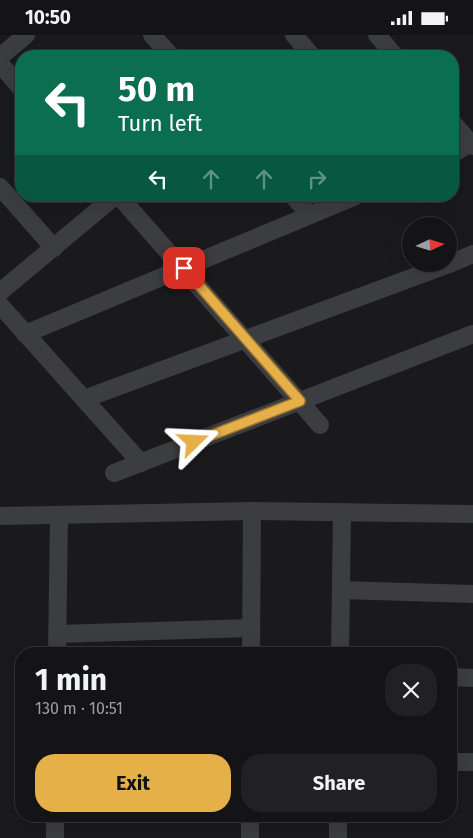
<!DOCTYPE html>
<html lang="en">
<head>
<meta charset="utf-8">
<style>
	:root { --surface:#141416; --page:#212123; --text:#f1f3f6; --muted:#9d9ea1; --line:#333335; --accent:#e6b049 }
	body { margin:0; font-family:"Fira Sans",sans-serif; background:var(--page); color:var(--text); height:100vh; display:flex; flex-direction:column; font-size:19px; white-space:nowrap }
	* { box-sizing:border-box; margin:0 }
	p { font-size:16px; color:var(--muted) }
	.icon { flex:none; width:28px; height:28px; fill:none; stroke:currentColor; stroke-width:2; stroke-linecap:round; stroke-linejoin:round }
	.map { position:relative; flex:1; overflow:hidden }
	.panel { position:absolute; left:15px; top:612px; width:442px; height:175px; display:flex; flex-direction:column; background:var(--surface); border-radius:20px; box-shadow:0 5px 20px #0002,0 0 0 1px var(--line) }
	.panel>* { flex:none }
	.guide { position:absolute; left:15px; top:15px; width:444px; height:152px; border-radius:20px; box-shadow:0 5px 20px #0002,0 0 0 1px var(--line); background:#0b6e4f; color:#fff; overflow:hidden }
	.needle { width:32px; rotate:86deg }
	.buttons { position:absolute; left:402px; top:182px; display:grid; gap:10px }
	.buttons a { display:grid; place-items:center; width:55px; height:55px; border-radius:50%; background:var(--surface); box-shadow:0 5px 20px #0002,0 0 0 1px var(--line); font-size:25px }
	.pin { position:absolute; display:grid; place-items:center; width:42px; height:42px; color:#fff; margin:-21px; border-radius:10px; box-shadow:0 2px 8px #0006 }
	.me { position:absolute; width:55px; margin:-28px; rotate:69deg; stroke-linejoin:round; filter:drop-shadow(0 0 4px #0008) }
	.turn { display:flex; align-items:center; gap:18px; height:105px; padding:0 20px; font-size:22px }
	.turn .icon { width:65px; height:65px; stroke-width:2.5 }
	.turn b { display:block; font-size:35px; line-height:42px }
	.lanes { display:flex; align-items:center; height:48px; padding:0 20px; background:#0003; justify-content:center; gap:25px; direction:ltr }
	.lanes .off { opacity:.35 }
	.round { display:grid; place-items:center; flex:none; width:52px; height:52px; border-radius:20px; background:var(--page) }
	.overview { display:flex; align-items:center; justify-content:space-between; height:85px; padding:0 20px }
	h1 { font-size:30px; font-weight:700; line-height:38px }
	.primary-button { display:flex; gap:10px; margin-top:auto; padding:10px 20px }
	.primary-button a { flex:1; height:58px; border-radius:20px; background:var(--accent); color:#111; font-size:20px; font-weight:700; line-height:58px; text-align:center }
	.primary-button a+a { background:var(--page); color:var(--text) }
	.status { display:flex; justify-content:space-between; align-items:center; height:35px; padding:0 25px; background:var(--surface); direction:ltr }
	.status svg { height:14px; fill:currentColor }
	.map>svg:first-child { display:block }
</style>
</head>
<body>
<div class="status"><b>10:50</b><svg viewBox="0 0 49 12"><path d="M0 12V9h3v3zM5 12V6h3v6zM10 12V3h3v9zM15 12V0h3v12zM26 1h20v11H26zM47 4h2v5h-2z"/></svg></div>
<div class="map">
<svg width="473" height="803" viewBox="0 0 473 803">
	<rect width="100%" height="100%" fill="#1a1a1d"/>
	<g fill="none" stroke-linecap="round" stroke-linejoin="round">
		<g stroke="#3c3d41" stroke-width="18">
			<polyline points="152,0 171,21"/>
			<polyline points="294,0 312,21"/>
			<polyline points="377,0 395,21"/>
			<polyline points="0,22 26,0"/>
			<polyline points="0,29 21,53"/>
			<polyline points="452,87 473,111"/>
			<polyline points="452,119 473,107"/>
			<polyline points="0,152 54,213"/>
			<polyline points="119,161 320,390"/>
			<polyline points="293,161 310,180"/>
			<polyline points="449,229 473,219"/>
			<polyline points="0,257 115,161"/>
			<polyline points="0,270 141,428"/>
			<polyline points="25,299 356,161"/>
			<polyline points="84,364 449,229"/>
			<polyline points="114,438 473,299"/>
			<polyline points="0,481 252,476 473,479"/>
			<polyline points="341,555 473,559"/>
			<polyline points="58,599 251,593"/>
			<polyline points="57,619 59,481"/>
			<polyline points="251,619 252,476"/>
			<polyline points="340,619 342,477"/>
			<polyline points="451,642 473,643"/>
			<polyline points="451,727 473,727"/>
			<polyline points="55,803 55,781"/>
			<polyline points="250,803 250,781"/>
			<polyline points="338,803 338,781"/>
		</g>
	</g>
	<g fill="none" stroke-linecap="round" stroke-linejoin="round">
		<defs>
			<polyline id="route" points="184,233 300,366 194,407"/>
		</defs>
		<use href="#route" stroke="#96722f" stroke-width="12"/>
		<use href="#route" stroke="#e6b049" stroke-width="9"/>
	</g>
</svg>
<div class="buttons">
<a><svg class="needle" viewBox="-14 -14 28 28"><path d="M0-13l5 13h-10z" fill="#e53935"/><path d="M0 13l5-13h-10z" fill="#9d9ea1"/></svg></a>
</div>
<div class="pin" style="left:184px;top:233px;background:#d93025"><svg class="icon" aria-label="arrive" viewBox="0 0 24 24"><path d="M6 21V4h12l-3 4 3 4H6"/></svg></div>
<svg class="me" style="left:194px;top:407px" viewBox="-20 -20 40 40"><path d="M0-17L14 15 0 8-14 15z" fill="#e6b049" stroke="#fff" stroke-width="4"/></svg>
<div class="guide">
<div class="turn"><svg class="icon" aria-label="left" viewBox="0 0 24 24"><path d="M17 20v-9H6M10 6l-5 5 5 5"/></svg><div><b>50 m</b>Turn left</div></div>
<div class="lanes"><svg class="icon" aria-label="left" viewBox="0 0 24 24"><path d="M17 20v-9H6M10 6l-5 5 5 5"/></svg><svg class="icon off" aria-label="ahead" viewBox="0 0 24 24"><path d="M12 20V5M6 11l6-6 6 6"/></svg><svg class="icon off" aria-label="ahead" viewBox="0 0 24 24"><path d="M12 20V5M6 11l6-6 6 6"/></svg><svg class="icon off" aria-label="right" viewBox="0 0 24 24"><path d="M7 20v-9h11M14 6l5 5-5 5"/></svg></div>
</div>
<section class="panel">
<div class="overview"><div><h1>1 min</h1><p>130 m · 10:51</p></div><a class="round"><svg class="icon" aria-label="close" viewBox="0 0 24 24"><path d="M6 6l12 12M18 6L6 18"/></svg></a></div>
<div class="primary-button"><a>Exit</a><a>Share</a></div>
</section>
</div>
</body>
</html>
